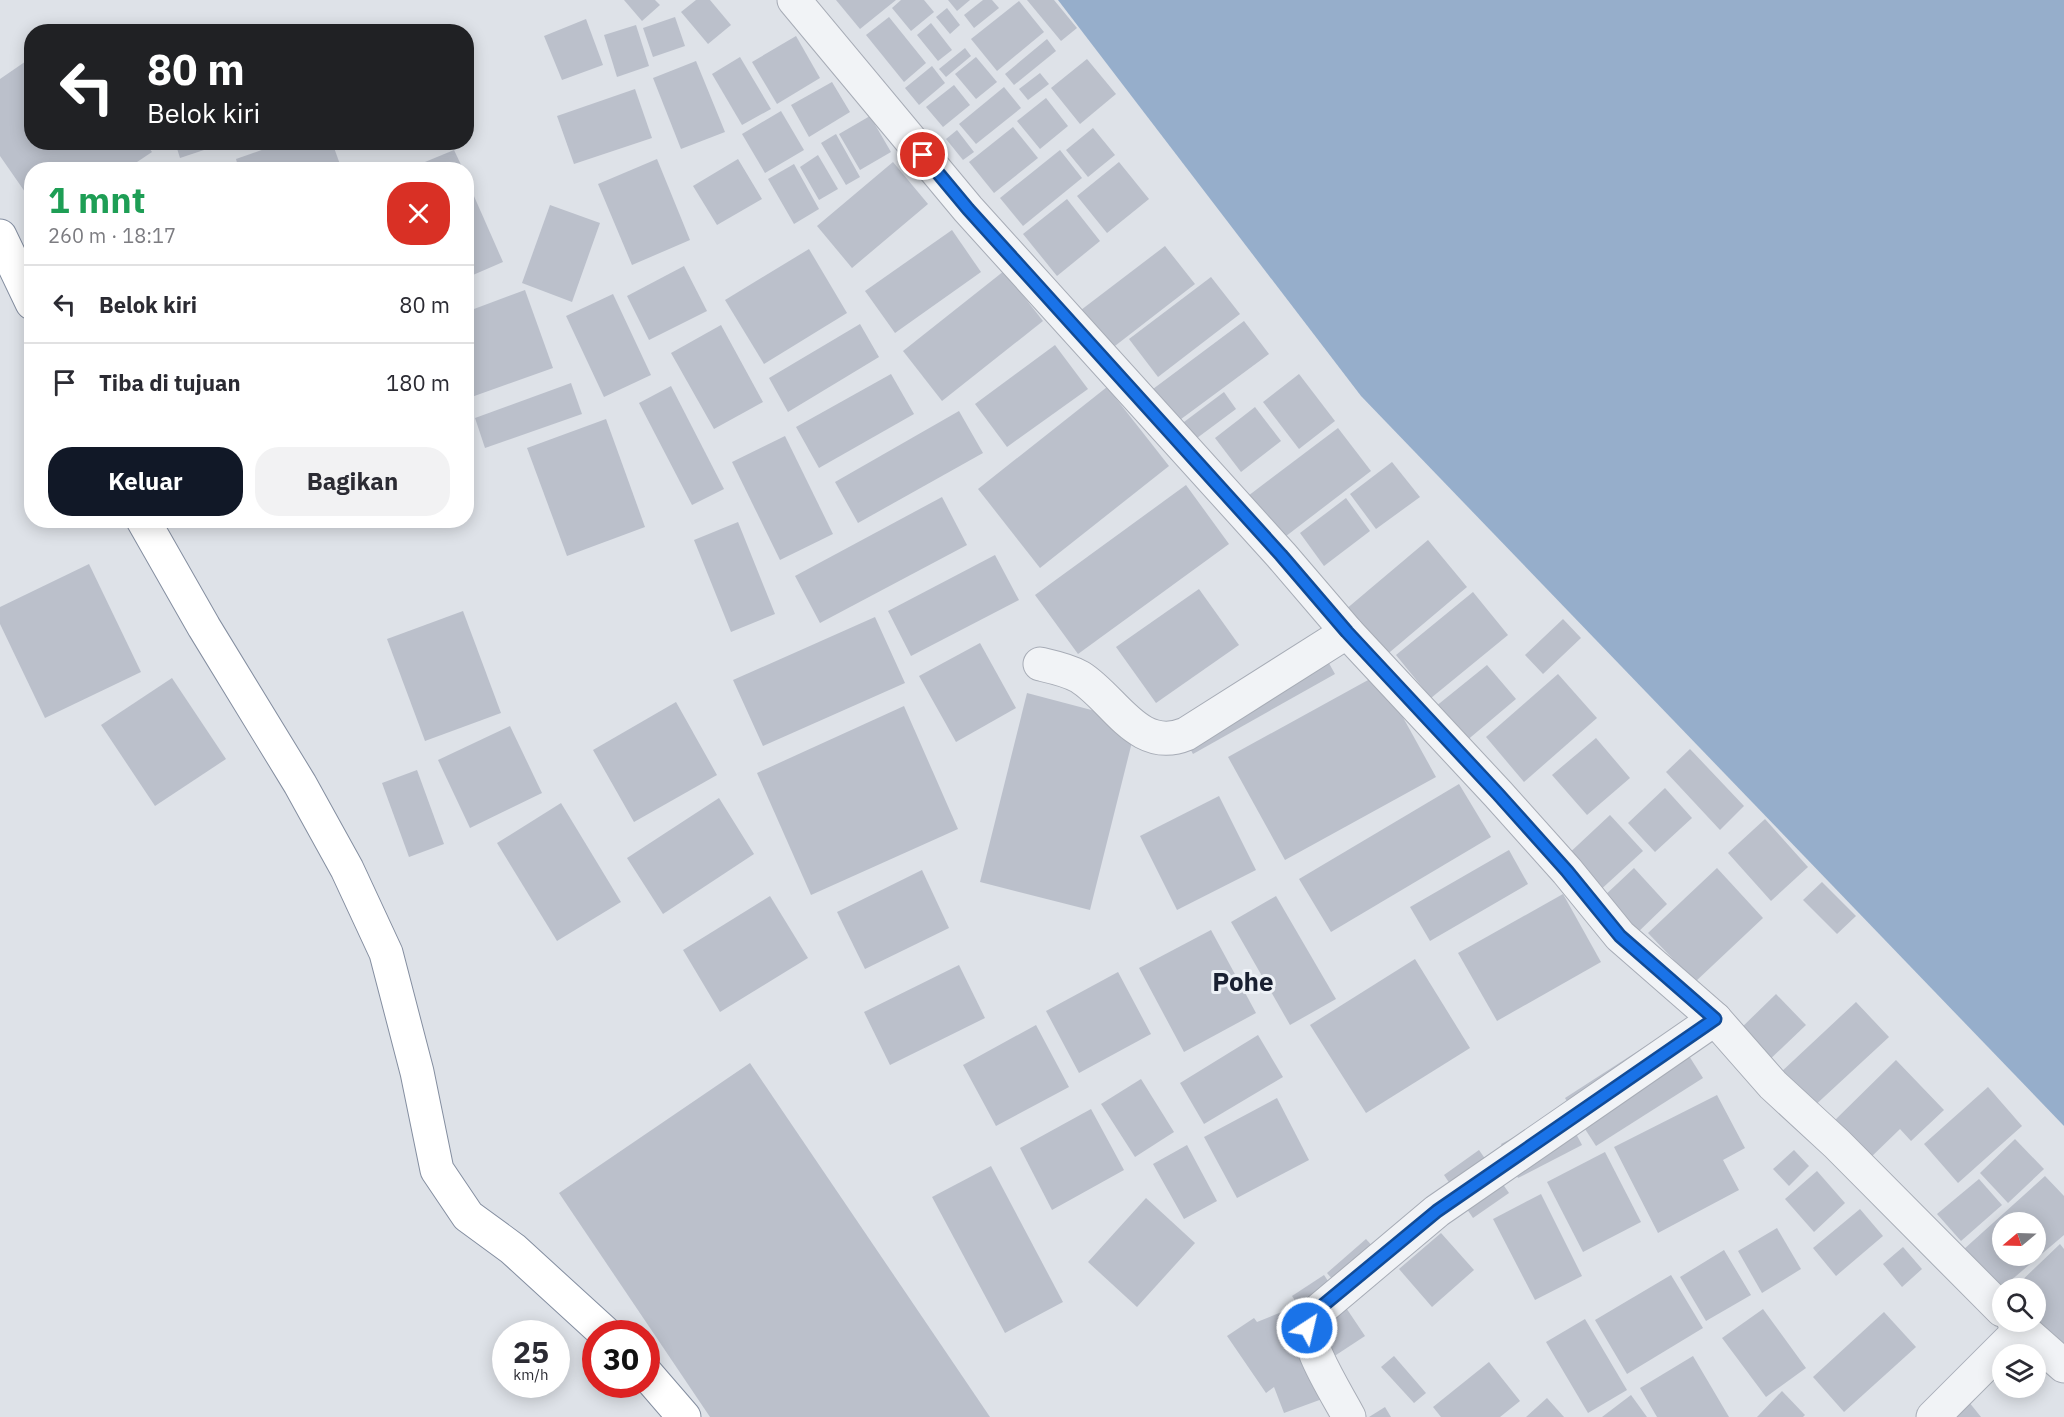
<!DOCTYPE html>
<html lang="id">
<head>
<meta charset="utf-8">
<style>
	:root { --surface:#fff; --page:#f2f2f3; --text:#2b2b33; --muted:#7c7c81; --line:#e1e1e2; --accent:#111827 }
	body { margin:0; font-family:"IBM Plex Sans",sans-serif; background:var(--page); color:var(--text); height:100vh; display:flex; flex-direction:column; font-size:22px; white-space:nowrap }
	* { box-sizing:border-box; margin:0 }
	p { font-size:20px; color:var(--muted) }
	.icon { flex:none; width:33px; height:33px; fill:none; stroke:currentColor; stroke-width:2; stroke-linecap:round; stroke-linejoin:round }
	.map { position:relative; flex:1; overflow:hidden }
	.details { position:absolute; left:24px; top:162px; width:450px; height:366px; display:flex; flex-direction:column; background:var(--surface); border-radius:24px; box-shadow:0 3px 15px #0003 }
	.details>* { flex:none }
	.top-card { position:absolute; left:24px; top:24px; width:450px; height:126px; border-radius:24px; box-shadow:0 3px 15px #0003; background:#202124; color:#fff; overflow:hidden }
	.needle { width:39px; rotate:251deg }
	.fabs { position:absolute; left:1992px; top:1212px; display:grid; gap:12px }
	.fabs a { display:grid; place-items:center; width:54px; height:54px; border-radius:50%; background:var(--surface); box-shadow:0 3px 15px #0003; font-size:30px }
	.speed { position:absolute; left:492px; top:1320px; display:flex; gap:12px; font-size:30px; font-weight:700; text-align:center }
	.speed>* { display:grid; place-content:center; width:78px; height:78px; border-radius:50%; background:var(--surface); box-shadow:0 3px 15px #0003; line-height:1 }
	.speed small { font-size:15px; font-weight:400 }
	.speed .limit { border:9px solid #d22; background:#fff; color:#111 }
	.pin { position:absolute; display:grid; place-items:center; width:51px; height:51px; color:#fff; margin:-26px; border:3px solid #fff; border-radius:50%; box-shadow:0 2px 6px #0007 }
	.me { position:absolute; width:66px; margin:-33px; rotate:35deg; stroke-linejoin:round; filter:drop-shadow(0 0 4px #0008) }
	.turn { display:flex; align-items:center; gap:21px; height:126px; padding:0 24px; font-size:27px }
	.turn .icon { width:78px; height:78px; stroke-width:2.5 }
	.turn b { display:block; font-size:42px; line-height:51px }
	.round { display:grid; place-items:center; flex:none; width:63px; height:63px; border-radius:24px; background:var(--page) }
	.summary { display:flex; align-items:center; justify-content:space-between; height:102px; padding:0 24px }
	h1 { font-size:36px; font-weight:800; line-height:45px; color:#1e9e55 }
	.button { display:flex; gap:12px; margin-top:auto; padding:12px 24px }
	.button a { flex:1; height:69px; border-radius:24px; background:var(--accent); color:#fff; font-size:24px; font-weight:800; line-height:69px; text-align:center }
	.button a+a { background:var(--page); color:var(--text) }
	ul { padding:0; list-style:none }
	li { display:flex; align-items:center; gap:18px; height:78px; padding:0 24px; border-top:2px solid var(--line) }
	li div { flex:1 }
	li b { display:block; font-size:22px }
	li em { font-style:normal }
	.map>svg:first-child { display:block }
</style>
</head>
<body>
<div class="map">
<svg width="2064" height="1417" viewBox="0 0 2064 1417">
	<rect width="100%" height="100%" fill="#dee2e8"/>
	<polygon fill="#96aecb" points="1058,0 2064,0 2064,1126 1361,396"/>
	<g fill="#bbc0cb" fill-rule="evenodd">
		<polygon points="624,0 655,0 660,5 642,21"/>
		<polygon points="696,0 710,0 731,25 708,44 681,12"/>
		<polygon points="836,0 896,0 860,29"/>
		<polygon points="901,0 924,0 934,12 911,31 892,8"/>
		<polygon points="948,0 970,0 957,11"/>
		<polygon points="983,0 992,0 999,8 974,28 964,15"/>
		<polygon points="1027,0 1054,0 1077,28 1061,41"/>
		<polygon points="1019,1 1044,32 997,71 971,39"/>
		<polygon points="947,8 960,25 950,34 936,17"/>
		<polygon points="675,17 685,46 653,57 643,28"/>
		<polygon points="889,17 926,63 904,82 866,35"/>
		<polygon points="586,19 603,65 562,80 544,36"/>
		<polygon points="931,23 952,50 938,61 917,35"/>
		<polygon points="636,25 649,66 617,77 604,35"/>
		<polygon points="796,36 820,78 777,104 752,62"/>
		<polygon points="1047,39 1056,51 1014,85 1005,74"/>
		<polygon points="965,48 971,56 946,77 939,69"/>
		<polygon points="32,57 32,142 145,142 152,152 125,170 32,170 32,202 0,156 0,79"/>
		<polygon points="740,57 771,109 742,125 712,74"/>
		<polygon points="976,57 997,82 976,99 955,74"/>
		<polygon points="1087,59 1116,94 1080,124 1051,88"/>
		<polygon points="696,61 725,132 681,149 653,78"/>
		<polygon points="932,66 945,83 919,105 905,88"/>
		<polygon points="1040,73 1049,84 1028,100 1019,89"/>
		<polygon points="832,82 850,112 809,137 791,105"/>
		<polygon points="954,85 970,105 943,127 926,107"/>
		<polygon points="1004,87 1021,108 976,144 959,124"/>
		<polygon points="635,89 652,138 574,164 557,116"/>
		<polygon points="1046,98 1068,126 1040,149 1017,121"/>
		<polygon points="781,111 804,150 765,173 742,134"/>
		<polygon points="870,116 891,152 860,170 839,134"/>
		<polygon points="1013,127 1038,158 994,193 969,162"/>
		<polygon points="1093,128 1115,155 1088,177 1066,150"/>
		<polygon points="957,130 974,152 963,160 946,139"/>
		<polygon points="836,134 860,177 846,185 821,143"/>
		<polygon points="175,142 225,142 225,143 180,158"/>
		<polygon points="284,142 332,142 342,170 239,170 236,159"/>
		<polygon points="454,150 463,169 408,169"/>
		<polygon points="1060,150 1082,178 1023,226 1000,198"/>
		<polygon points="818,155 838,189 819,200 800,167"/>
		<polygon points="657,159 690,240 632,265 598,184"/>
		<polygon points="738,159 762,199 717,225 693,186"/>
		<polygon points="893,162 928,204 852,268 817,226"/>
		<polygon points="1119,162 1149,199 1107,233 1077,196"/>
		<polygon points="794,164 819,209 794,224 768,179"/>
		<polygon points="466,178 503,262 466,278"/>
		<polygon points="1067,199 1100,241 1057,276 1023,234"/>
		<polygon points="550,205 600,223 572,302 522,283"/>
		<polygon points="952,230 981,272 895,333 865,291"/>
		<polygon points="1165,246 1195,284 1111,349 1081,310"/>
		<polygon points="809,249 847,313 764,364 725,300"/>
		<polygon points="684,266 707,311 649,340 627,296"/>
		<polygon points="1004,271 1043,321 942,401 903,351"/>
		<polygon points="1211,277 1240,314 1158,377 1129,339"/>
		<polygon points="525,290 553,368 466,399 466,312"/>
		<polygon points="613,294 651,375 604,397 566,316"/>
		<polygon points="1244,321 1269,354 1173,425 1149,392"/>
		<polygon points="860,324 879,357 788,412 769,378"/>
		<polygon points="721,325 763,402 714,429 671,353"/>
		<polygon points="1055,345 1088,389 1007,447 975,404"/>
		<polygon points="891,374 914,414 819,468 796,427"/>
		<polygon points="1299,374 1335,421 1299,449 1263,402"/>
		<polygon points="571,383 582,414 485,448 475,418"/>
		<polygon points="671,386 724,489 692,505 639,403"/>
		<polygon points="1107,387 1169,466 1040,568 978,489"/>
		<polygon points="1224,392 1236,409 1193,441 1180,425"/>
		<polygon points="1255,407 1281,441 1241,472 1215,438"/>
		<polygon points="959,411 983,453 858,523 835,482"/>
		<polygon points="606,419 645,527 567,556 527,448"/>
		<polygon points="1338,428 1371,471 1277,543 1244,499"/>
		<polygon points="785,436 833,534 780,560 732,462"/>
		<polygon points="1392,462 1420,497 1376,529 1350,494"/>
		<polygon points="1186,485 1229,544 1078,654 1035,595"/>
		<polygon points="942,497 967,545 820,623 795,576"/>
		<polygon points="1346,498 1370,531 1324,566 1300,533"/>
		<polygon points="738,522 775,614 731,632 694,540"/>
		<polygon points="1428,540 1467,587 1384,657 1345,610"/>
		<polygon points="995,555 1019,600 911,656 888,611"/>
		<polygon points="89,564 141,672 45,718 0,624 0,607"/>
		<polygon points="1199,589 1239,645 1156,703 1116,647"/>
		<polygon points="1473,592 1508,635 1431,698 1396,655"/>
		<polygon points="463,611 501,713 425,741 387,639"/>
		<polygon points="875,617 905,683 763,746 733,680"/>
		<polygon points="1563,619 1581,638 1543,674 1525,655"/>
		<polygon points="1316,640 1335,674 1193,754 1175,721"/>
		<polygon points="980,643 1016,708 956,742 919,676"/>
		<polygon points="1487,665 1516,699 1465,742 1435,707"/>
		<polygon points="1379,674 1436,777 1285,860 1228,757"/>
		<polygon points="1558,674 1597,718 1524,782 1486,737"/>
		<polygon points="172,678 226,759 155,806 101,725"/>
		<polygon points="1027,693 1137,722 1090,910 980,882"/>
		<polygon points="676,702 717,775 634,822 593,750"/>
		<polygon points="904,706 958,829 811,895 757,773"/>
		<polygon points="510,726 542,793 470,828 438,760"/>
		<polygon points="1596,738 1630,778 1587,815 1552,775"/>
		<polygon points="1690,749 1744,806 1720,830 1666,772"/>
		<polygon points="417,770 444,844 409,857 382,783"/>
		<polygon points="1459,784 1491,837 1331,932 1299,879"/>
		<polygon points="1665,788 1692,818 1655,852 1628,823"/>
		<polygon points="1219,796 1256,870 1177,910 1140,836"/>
		<polygon points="719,798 754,854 663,914 627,858"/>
		<polygon points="561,803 621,902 557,941 497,843"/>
		<polygon points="1610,815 1643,851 1597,893 1564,858"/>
		<polygon points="1765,819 1808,867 1771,901 1728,853"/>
		<polygon points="1509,850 1528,884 1430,941 1410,907"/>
		<polygon points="1634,868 1667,904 1634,936 1601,899"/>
		<polygon points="1717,868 1763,918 1695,982 1648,933"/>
		<polygon points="922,870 949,928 865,969 837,912"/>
		<polygon points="1822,882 1856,916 1837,934 1803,900"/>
		<polygon points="1563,894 1601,962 1497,1021 1458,953"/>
		<polygon points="770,896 808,958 720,1012 683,950"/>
		<polygon points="1276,896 1336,999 1290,1025 1231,922"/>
		<polygon points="1211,930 1256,1013 1184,1052 1139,968"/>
		<polygon points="1415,959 1470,1048 1366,1113 1310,1025"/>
		<polygon points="959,965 985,1018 890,1065 864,1012"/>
		<polygon points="1118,972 1151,1034 1079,1073 1046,1011"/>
		<polygon points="1776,994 1806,1025 1765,1064 1736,1033"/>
		<polygon points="1856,1002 1889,1037 1811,1109 1779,1074"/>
		<polygon points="1036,1025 1069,1087 996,1126 963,1065"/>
		<polygon points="1672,1029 1703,1078 1596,1146 1565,1098"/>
		<polygon points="1258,1035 1283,1077 1204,1124 1180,1083"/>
		<polygon points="1896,1060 1944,1110 1911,1141 1900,1129 1867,1161 1831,1124"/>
		<polygon points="750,1063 990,1417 710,1417 559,1193"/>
		<polygon points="1141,1079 1174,1132 1135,1157 1101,1104"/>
		<polygon points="1988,1087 2022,1126 1958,1183 1924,1144"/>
		<polygon points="1717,1095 1745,1148 1723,1160 1739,1190 1658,1233 1614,1147"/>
		<polygon points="1277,1098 1309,1160 1237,1198 1204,1137"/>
		<polygon points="1091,1109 1124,1170 1052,1210 1020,1148"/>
		<polygon points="1564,1111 1582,1145 1518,1178 1501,1144"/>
		<polygon points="2015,1139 2044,1169 2008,1203 1980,1173"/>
		<polygon points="1187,1145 1217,1201 1184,1219 1153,1164"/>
		<polygon points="1479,1150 1509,1193 1473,1218 1444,1175"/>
		<polygon points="1794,1150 1809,1166 1789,1186 1773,1169"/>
		<polygon points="1605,1152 1641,1222 1583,1252 1547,1182"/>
		<polygon points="991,1166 1063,1302 1005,1333 932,1197"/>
		<polygon points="1817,1171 1845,1203 1814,1232 1785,1199"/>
		<path d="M2045 1176 2064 1196V1235L2002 1288 1963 1250ZM2002 1222H2036V1256H2002Z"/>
		<polygon points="1979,1179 2002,1205 1961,1241 1937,1214"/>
		<polygon points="1541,1194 1582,1276 1535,1300 1493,1219"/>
		<polygon points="1146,1198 1195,1243 1137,1307 1088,1262"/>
		<polygon points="1860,1209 1883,1236 1836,1276 1813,1248"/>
		<polygon points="1777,1228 1801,1269 1762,1293 1738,1251"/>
		<polygon points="1441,1233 1474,1270 1432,1307 1399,1269"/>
		<polygon points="1366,1239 1390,1266 1351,1301 1327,1273"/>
		<polygon points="2060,1244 2064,1249 2064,1355 2036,1322 2036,1288 2014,1288"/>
		<polygon points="1903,1247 1922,1269 1902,1287 1883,1264"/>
		<polygon points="1724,1250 1751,1295 1706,1321 1680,1277"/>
		<polygon points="1324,1275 1365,1336 1333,1357 1292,1296"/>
		<polygon points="1671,1275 1703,1328 1627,1374 1595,1320"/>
		<polygon points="1289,1309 1325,1398 1284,1413 1274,1387 1266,1393 1227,1336 1254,1318 1257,1322"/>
		<polygon points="1763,1309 1806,1368 1766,1397 1722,1338"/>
		<polygon points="1884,1312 1916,1347 1844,1412 1813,1377"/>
		<polygon points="1585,1319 1627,1390 1588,1413 1546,1342"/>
		<polygon points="1394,1356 1426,1393 1414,1403 1381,1367"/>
		<polygon points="1693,1356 1729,1417 1657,1417 1640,1388"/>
		<polygon points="1489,1362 1520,1401 1500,1417 1441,1417 1433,1407"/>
		<polygon points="1956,1386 1981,1417 1917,1417"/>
		<polygon points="1782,1391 1805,1415 1803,1417 1757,1417"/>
		<polygon points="1631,1395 1647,1417 1602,1417"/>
		<polygon points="1547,1398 1564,1417 1526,1417"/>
		<polygon points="1385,1407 1391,1417 1369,1417"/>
	</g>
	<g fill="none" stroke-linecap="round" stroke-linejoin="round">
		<defs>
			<g id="street">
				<polyline points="794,0 968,209 1281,555 1347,632 1498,794 1567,871 1620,936 1715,1019 1773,1085 1837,1144 2002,1310"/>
				<path d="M1040 664C1053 667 1068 670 1080 677 1115 699 1138 754 1186 734L1347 632"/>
				<polyline points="2014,1322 2064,1366"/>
				<path d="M1349 1417C1338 1395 1300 1339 1311 1317L1437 1211 1715 1019"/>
				<polyline points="1933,1417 2021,1329"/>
			</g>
			<g id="highway">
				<polyline points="0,236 32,303"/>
				<polyline points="143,520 204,627 300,784 347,869 386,953 417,1072 437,1170 468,1216 513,1249 606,1334"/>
				<polyline points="646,1373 684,1417"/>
			</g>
		</defs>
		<use href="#street" stroke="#a7acb6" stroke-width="35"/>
		<use href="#highway" stroke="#848ea0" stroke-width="35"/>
		<use href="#street" stroke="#f1f3f6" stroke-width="33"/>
		<use href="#highway" stroke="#fff" stroke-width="33"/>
	</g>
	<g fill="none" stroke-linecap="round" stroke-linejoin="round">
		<defs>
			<polyline id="route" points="923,155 968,209 1281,555 1347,632 1498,794 1567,871 1620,936 1715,1019 1437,1211 1321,1307 1311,1317 1307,1328"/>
		</defs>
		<use href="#route" stroke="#114b97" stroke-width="15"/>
		<use href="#route" stroke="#1a73e8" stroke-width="10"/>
	</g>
	<g text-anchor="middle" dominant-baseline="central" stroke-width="6" stroke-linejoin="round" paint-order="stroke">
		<g font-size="26" font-weight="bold" fill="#192031" stroke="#edf1f6">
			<text x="1243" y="981">Pohe</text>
		</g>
	</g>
</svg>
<div class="fabs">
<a><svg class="needle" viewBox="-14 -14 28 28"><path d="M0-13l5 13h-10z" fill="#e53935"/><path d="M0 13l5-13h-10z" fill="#7c7c81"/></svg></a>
<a><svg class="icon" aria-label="search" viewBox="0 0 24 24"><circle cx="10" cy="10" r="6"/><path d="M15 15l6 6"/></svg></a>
<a><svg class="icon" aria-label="layers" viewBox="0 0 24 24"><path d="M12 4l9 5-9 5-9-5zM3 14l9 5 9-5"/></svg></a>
</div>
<div class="speed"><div>25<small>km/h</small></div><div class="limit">30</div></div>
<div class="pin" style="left:923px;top:155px;background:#d93025"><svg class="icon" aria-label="arrive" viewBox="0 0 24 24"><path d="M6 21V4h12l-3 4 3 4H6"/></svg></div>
<svg class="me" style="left:1307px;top:1328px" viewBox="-20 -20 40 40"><circle r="17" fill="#1a73e8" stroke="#fff" stroke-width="3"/><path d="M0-11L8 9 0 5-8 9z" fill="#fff"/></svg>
<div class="top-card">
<div class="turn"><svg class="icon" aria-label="left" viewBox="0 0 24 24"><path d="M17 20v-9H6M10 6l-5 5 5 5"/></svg><div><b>80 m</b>Belok kiri</div></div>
</div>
<section class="details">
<div class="summary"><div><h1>1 mnt</h1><p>260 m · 18:17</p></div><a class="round" style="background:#d93025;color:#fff"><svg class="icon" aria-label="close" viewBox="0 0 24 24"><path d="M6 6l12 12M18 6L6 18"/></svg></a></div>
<ul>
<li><svg class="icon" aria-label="left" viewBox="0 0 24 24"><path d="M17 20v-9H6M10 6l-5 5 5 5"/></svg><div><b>Belok kiri</b></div><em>80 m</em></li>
<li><svg class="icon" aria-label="arrive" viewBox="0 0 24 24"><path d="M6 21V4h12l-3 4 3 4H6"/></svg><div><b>Tiba di tujuan</b></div><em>180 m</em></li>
</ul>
<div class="button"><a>Keluar</a><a>Bagikan</a></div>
</section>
</div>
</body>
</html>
